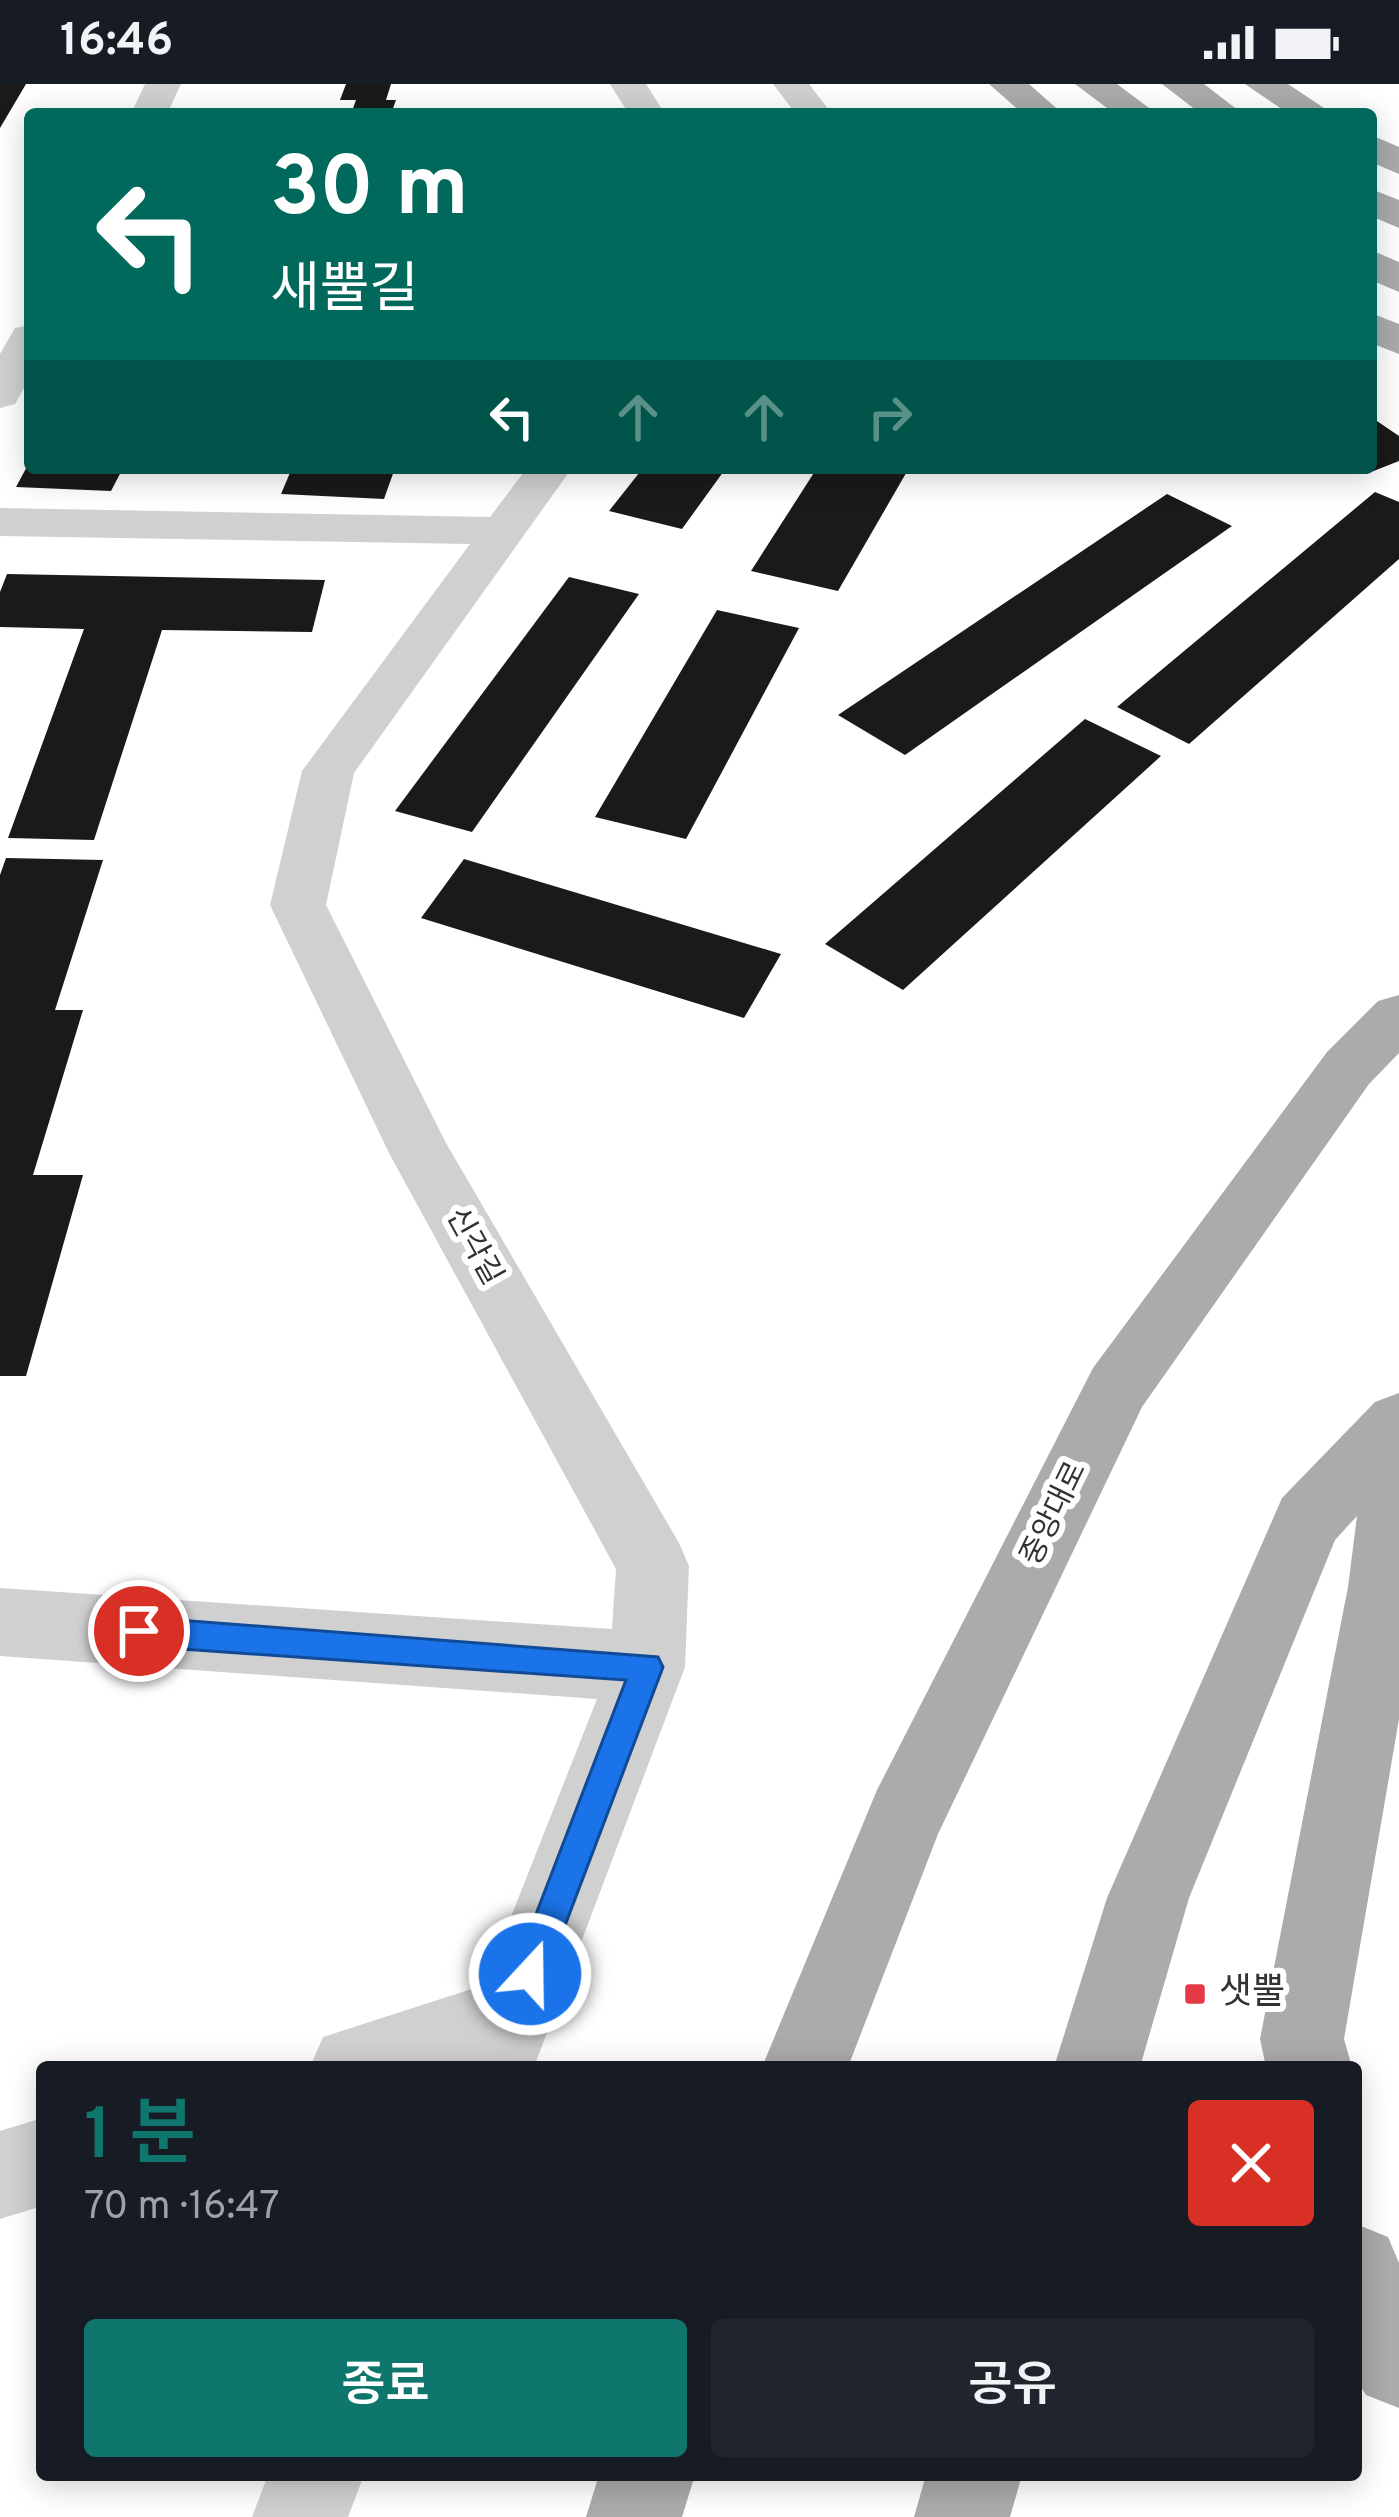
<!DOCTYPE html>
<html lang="ko">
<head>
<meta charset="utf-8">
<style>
	:root { --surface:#171b24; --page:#20242c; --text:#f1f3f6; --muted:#9ea1a6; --accent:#0f766e }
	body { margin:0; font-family:Overpass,"Noto Sans KR",sans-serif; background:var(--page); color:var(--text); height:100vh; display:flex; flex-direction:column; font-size:45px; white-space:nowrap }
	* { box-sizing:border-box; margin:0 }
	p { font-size:39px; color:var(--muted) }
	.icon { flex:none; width:66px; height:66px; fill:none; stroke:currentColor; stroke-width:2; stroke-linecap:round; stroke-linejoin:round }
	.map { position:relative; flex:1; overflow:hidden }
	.side { position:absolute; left:36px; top:1977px; width:1326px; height:420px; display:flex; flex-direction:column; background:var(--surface); border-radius:12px; box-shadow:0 6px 30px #0003 }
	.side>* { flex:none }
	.banner { position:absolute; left:24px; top:24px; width:1353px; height:366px; border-radius:12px; box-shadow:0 6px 30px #0003; background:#00695c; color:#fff; overflow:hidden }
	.pin { position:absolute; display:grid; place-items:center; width:102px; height:102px; color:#fff; margin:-51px; border:6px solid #fff; border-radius:50%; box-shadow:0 3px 12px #0007 }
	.me { position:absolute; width:132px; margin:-66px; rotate:21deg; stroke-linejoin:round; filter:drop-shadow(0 0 9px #0008) }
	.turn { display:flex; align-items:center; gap:42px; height:252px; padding:0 48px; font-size:54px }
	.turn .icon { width:156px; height:156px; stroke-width:2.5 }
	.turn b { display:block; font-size:84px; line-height:102px }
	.lanes { display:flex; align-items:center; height:114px; padding:0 48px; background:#0003; justify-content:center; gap:60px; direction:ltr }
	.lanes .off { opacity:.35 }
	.round { display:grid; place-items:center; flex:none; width:126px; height:126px; border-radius:12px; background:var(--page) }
	.head { display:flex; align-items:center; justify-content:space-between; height:204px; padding:0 48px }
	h1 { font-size:72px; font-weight:600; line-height:90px; color:var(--accent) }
	.cta { display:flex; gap:24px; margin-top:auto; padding:24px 48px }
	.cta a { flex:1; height:138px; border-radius:12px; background:var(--accent); color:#fff; font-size:48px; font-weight:600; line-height:138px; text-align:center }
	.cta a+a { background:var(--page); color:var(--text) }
	.status { display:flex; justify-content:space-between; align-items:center; height:84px; padding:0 60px; background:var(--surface); direction:ltr }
	.status svg { height:33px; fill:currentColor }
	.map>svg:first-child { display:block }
</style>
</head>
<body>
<div class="status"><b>16:46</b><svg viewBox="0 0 49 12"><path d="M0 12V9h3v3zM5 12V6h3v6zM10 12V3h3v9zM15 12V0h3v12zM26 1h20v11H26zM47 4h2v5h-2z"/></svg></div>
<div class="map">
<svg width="1399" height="2433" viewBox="0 0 1399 2433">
	<rect width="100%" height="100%" fill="#fff"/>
	<g fill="#1a1a1a">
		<polygon points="0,0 26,0 0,44"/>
		<polygon points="346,0 391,0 386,16 396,16 391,30 351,30 356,16 340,16"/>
		<polygon points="1371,333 1399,352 1399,377 1366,390 1358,384 1371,384"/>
		<polygon points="30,377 30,384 123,384 111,407 16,403"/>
		<polygon points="292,384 395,384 384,415 281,410"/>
		<polygon points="643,384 726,384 682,445 609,427"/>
		<polygon points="817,384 909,384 838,507 751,487"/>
		<polygon points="1375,408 1399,418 1399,475 1189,660 1117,623"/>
		<polygon points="1167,410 1232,442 905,671 838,631"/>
		<polygon points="7,490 325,496 312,548 162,546 94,756 8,754 84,545 0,543 0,508"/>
		<polygon points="569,493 639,510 472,748 395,727"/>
		<polygon points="717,526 799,544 686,755 595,733"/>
		<polygon points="1085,635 1161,672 903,906 825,860"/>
		<polygon points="6,774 103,776 55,926 83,926 33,1091 83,1091 26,1292 0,1292 0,791"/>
		<polygon points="464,775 781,870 744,934 421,834"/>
	</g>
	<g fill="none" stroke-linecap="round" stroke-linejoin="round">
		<g fill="#d0d0d0" fill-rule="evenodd">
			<polygon points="145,0 181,0 167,30 131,30"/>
			<polygon points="610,0 646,0 665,30 629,30"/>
			<polygon points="773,0 809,0 832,30 796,30"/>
			<polygon points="30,241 30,294 15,320 0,324 0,270 15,244"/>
			<polygon points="527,384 572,384 354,689 326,821 446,1059 679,1459 689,1482 685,1583 534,1983 310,1983 323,1953 484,1901 597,1615 0,1572 0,1504 612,1545 616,1485 389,1069 270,821 302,687 470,460 0,452 0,424 490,433"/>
			<polygon points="42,2034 42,2122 0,2135 0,2047"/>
			<polygon points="268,2391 364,2391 348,2433 252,2433"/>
		</g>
		<g fill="#ababab" fill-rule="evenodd">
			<polygon points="989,0 1029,0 1063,30 1023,30"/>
			<polygon points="1075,0 1117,0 1157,30 1115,30"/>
			<polygon points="1162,0 1204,0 1243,30 1201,30"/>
			<polygon points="1245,0 1288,0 1333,30 1289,30"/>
			<polygon points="1371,51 1399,63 1399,90 1371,78"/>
			<polygon points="1371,105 1399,116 1399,144 1371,132"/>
			<polygon points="1371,166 1399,178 1399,208 1371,196"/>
			<polygon points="1371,229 1399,240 1399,270 1371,259"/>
			<polygon points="1399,911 1399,969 1369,1000 1142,1323 938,1750 848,1983 762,1983 877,1706 1093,1284 1327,968 1378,917"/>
			<polygon points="1399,1309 1399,1635 1344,1955 1352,1983 1266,1983 1260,1955 1348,1503 1357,1432 1335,1456 1189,1814 1140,1983 1054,1983 1107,1814 1282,1414 1375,1318"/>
			<polygon points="1356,2140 1388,2153 1399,2179 1399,2324 1366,2311 1356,2295"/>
			<polygon points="599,2391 695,2391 682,2433 586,2433"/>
			<polygon points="926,2391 1022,2391 1010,2433 914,2433"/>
		</g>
	</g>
	<polygon fill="#1a73e8" stroke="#114b97" stroke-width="3" points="139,1533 658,1573 663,1583 542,1902 530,1907 518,1902 513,1890 626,1596 139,1562 128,1557 123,1547 128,1537"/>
	<rect fill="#e63946" stroke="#fff" stroke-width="4.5" x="1183" y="1898" width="24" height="24" rx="6"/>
	<g text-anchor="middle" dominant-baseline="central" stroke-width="12" stroke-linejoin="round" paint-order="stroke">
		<g font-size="30" fill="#333" stroke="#fff">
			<text transform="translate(473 1163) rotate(61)">신각길</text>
			<text transform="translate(1055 1430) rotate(-64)">중앙대로</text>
		</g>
		<g font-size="36" fill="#333" stroke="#fff" text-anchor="start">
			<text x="1219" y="1910">샛뿔</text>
		</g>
	</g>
</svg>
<div class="pin" style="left:139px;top:1547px;background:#d93025"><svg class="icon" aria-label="arrive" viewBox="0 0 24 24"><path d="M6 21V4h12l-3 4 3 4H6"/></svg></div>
<svg class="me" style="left:530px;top:1890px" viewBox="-20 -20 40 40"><circle r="17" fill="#1a73e8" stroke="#fff" stroke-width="3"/><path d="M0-11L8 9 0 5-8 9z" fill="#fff"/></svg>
<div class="banner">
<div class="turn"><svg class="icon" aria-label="left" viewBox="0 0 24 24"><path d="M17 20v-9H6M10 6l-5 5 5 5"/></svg><div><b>30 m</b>새뿔길</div></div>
<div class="lanes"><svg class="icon" aria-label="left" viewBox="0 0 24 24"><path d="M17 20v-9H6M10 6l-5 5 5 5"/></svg><svg class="icon off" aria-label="ahead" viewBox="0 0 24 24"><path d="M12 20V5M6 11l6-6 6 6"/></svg><svg class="icon off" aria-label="ahead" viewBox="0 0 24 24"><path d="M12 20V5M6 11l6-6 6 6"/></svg><svg class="icon off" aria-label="right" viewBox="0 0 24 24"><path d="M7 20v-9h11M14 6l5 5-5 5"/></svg></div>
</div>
<section class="side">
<div class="head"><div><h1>1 분</h1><p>70 m · 16:47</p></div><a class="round" style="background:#d93025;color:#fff"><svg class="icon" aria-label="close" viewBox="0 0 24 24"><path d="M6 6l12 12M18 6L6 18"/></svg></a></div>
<div class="cta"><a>종료</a><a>공유</a></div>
</section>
</div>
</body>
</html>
